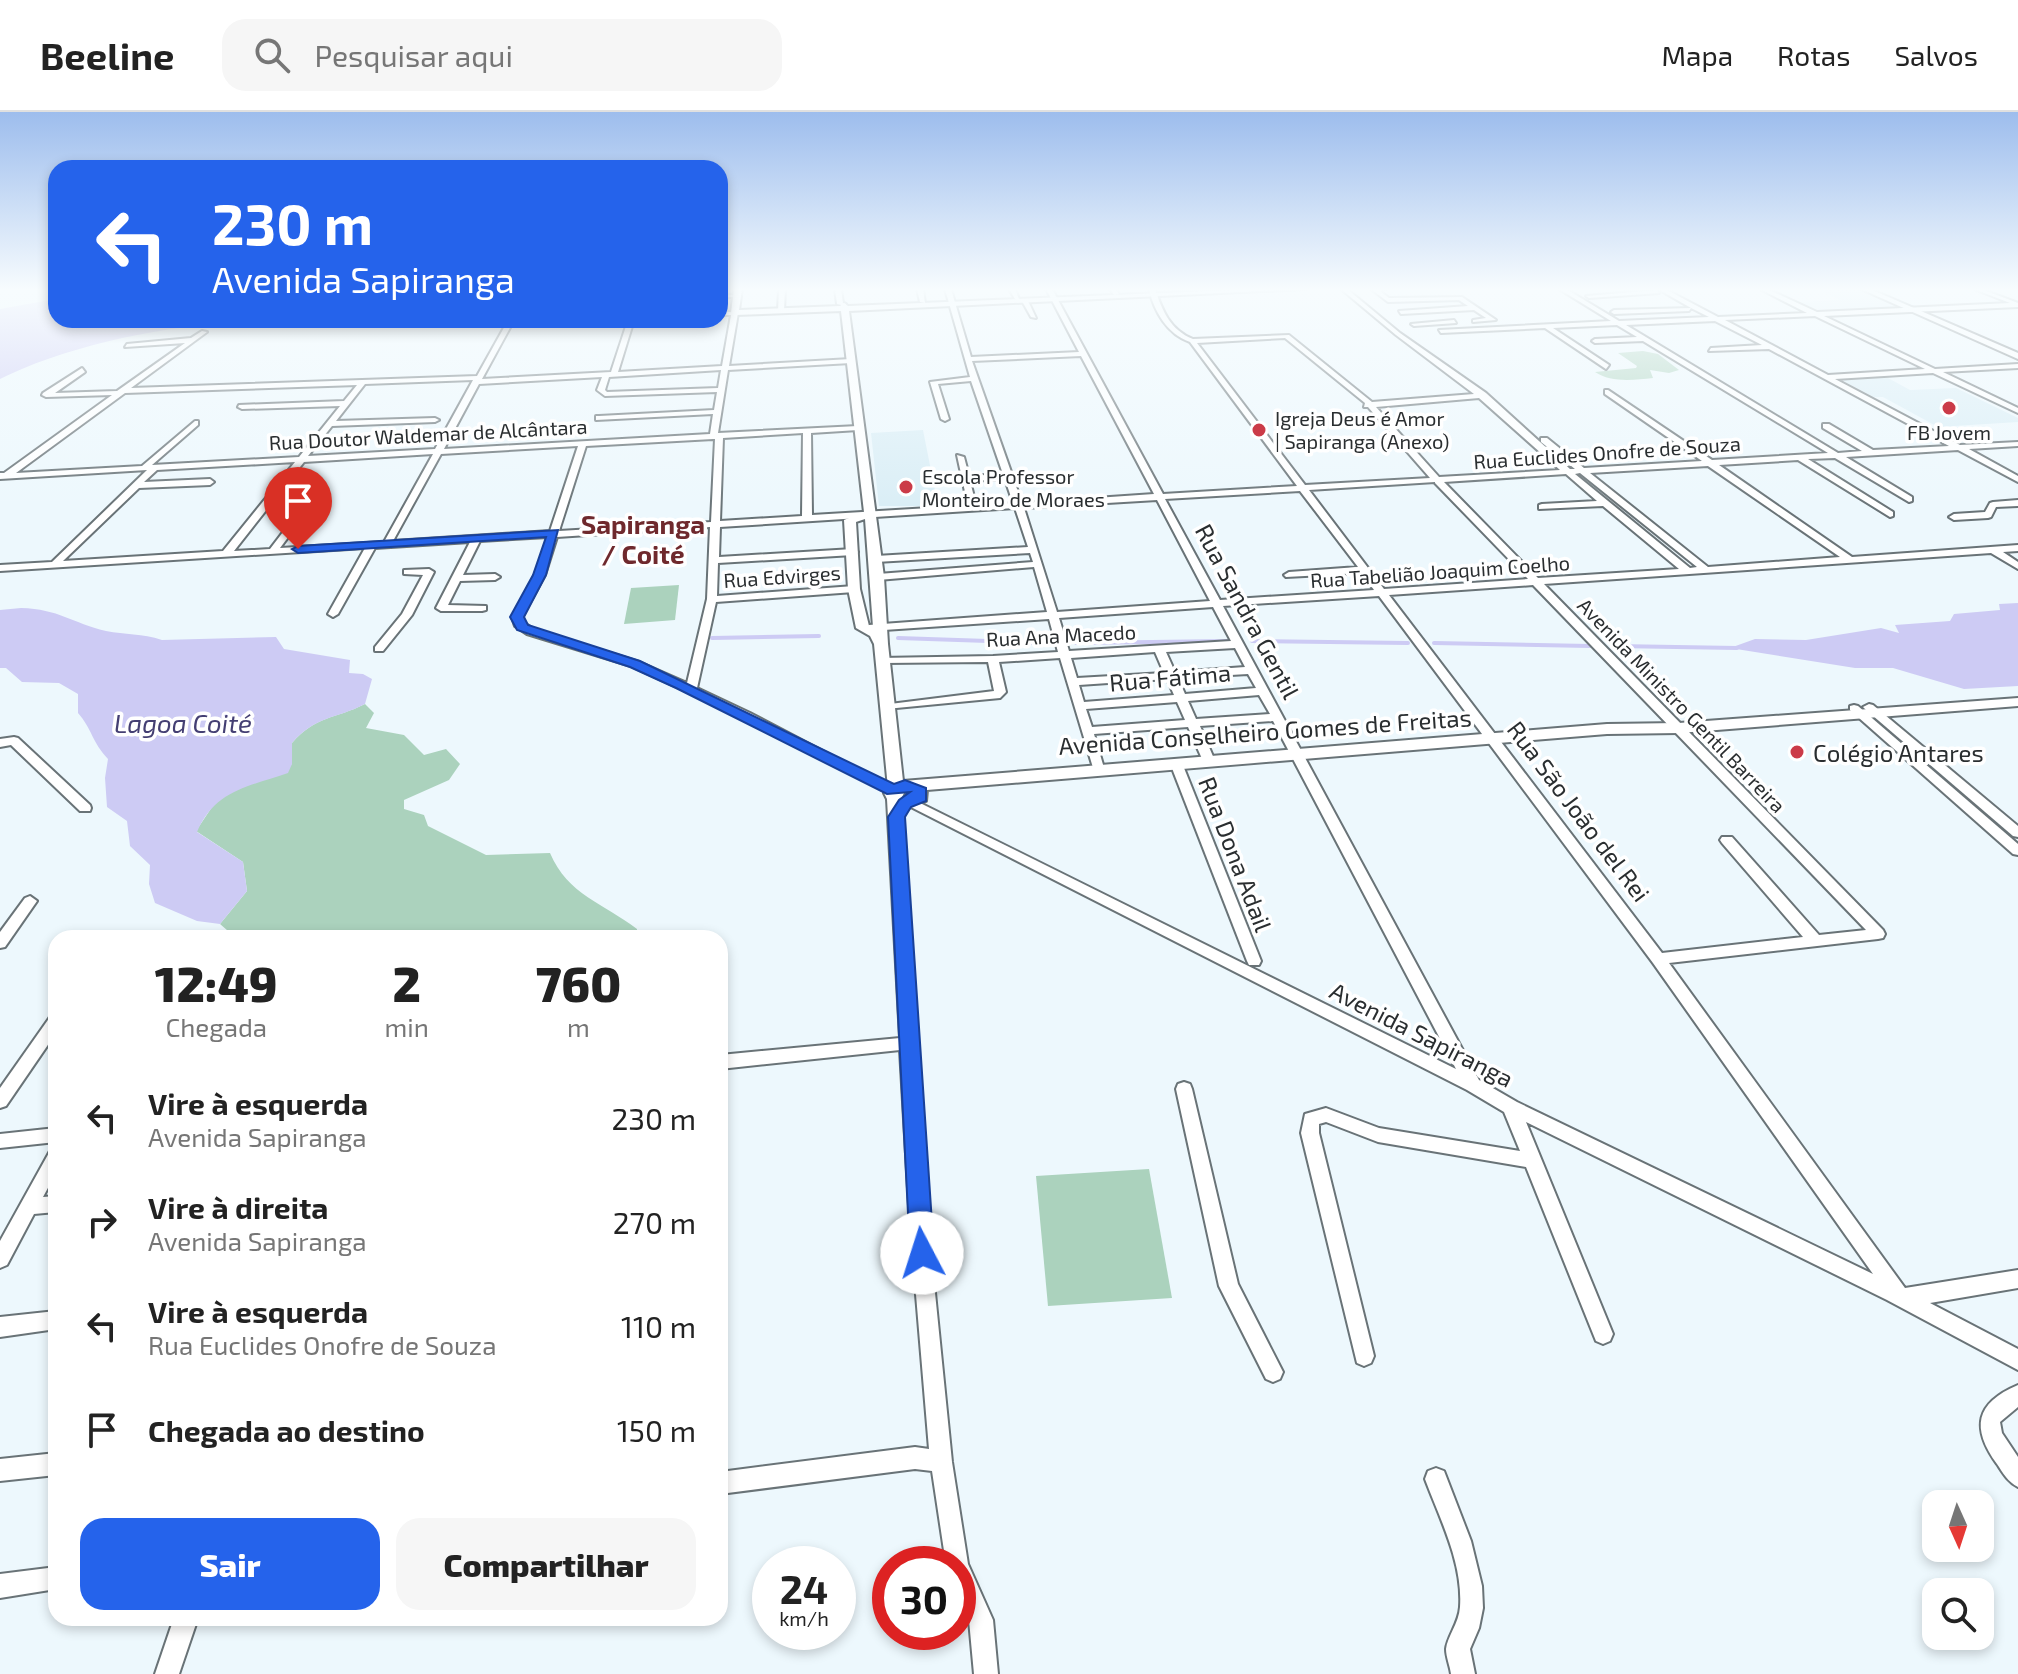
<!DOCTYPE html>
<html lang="pt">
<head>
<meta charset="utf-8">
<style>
	:root { --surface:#fff; --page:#f6f6f6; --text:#222; --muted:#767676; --line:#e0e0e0; --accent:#2563eb }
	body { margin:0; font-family:"Exo 2",sans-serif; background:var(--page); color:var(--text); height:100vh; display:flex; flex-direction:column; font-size:30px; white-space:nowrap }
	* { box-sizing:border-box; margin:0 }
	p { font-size:26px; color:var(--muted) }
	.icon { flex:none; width:44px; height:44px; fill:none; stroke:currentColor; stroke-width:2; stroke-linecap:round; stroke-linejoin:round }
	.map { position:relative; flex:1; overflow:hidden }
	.drawer { position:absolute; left:48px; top:818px; width:680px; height:696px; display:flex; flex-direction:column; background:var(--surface); border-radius:24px; box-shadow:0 4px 12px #0003 }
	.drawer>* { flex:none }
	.guide { position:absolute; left:48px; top:48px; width:680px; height:168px; border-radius:24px; box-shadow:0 4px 12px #0003; background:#2563eb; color:#fff; overflow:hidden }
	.needle { width:52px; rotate:177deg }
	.tools { position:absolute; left:1922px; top:1378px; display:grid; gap:16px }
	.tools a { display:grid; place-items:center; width:72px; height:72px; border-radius:16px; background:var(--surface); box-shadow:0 4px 12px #0003; font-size:40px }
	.speed { position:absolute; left:752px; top:1434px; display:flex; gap:16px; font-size:40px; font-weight:700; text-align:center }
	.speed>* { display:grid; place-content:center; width:104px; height:104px; border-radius:50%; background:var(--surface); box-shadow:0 4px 12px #0003; line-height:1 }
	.speed small { font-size:20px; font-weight:400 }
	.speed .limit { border:12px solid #d22; background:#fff; color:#111 }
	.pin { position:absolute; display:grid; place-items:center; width:68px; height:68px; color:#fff; margin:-82px -34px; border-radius:50% 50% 50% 0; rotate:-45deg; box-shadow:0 0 8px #0007 }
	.pin .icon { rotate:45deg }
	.me { position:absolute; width:88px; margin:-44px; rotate:355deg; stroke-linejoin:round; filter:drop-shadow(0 0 6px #0008) }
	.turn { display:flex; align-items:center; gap:28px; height:168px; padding:0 32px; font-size:36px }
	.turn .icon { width:104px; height:104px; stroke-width:2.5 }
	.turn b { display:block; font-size:56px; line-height:68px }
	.eta { display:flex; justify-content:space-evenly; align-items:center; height:136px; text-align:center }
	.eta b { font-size:48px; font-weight:800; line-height:56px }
	.button { display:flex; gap:16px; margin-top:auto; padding:16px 32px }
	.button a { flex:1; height:92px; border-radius:24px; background:var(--accent); color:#fff; font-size:32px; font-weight:800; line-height:92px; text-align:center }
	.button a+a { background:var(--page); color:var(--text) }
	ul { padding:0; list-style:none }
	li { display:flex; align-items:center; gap:24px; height:104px; padding:0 32px }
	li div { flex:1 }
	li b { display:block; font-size:30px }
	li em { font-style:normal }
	header { display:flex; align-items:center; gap:48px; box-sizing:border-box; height:112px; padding:0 40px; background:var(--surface); border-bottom:2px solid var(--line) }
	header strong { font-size:38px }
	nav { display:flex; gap:44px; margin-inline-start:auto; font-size:28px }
	.search { width:560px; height:72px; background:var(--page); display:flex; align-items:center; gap:20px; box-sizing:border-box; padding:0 28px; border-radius:24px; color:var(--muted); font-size:30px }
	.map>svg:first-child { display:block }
</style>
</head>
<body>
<header>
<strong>Beeline</strong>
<div class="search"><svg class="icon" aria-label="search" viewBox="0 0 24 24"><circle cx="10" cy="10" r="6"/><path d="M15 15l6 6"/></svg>Pesquisar aqui</div>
<nav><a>Mapa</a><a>Rotas</a><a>Salvos</a></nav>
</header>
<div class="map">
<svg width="2018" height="1562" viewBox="0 0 2018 1562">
	<rect width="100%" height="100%" fill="#edf8fd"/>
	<g fill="#daeef6">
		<polygon points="1863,177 1901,196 1824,200 1798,190 1840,188 1822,179"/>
		<polygon points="1845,266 1888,266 1910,278 1956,276 2018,306 2018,310 1938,315 1883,285 1873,285 1843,269"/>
		<polygon points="923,318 938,394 879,394 871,321"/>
	</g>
	<g fill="#abd2bd">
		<path d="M1643 239 1658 242 1679 258 1669 261 1650 258 1653 266C1634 268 1611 271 1595 260L1636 256 1637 254 1618 241Z"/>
		<polygon points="679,473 675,508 624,512 631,476"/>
		<path d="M365 592 374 601 366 616 404 623 424 643 446 637 460 652 449 668 404 688V697L424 703 428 714 486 743 550 741C568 783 603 791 637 817V826L235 825 220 812 247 779 243 750 196 719 218 686 292 652V631C315 604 335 607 365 592Z"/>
		<polygon points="1149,1057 1172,1186 1048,1194 1036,1064"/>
	</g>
	<g fill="#cdcbf4">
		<path d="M56 187V208H324C289 218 257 212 220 213 156 214 57 238 0 267V197Z"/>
		<polygon points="2018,491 2018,574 1964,577 1893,556 1855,556 1730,536 1755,527 1806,528 1881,516 1899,521 1895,513 1950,509 1954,502 2000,498 1999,492"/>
		<path d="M21 496C59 497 72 511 106 519 125 523 142 521 162 528L276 525 284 537 350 548 349 561 363 562 372 567 365 592C336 607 315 604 292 631V652L288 661C248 675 215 678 197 720L243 750 247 779 220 812 197 809 155 791 149 772 150 753 130 734 127 709 107 695 105 666 108 647C92 630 92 617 78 601V582L59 571 22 570 6 556H0V498Z"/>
	</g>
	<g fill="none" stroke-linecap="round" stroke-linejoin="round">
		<g stroke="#cdcbf4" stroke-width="4">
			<polyline points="712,526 819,524"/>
			<polyline points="898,526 1046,531"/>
			<polyline points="1252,529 1408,531"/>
			<polyline points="1076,531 1227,529"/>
			<polyline points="1434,531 1590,534"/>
			<polyline points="1615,534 1737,536"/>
		</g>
		<defs>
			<g id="street">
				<polygon points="779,177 785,177 784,199 781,201 778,199"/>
				<polygon points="835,177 841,177 843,191 846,192 846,194 837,192"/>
				<polygon points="917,177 923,177 925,191 920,190"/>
				<path d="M945 177H951L971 245 1079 240 1046 177H1052L1163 382 1297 374 1190 230C1167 222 1154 199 1149 177H1155C1162 198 1170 218 1193 227L1289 223 1372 290 1474 282 1396 223 1341 177H1347L1400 221 1486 281 1570 357H1575L1541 330V326H1547L1584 356 1702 349 1605 282V278H1608L1712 348 1828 341 1643 229 1595 231 1592 229 1595 227 1637 225 1617 213 1553 216 1609 253 1606 257 1545 216 1441 221 1439 218 1611 209 1559 177H1566L1619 209 1709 205 1691 196 1689 199 1614 202 1611 200 1614 198 1691 196 1658 177H1665L1718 205 1807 201 1760 177H1767L1817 200 2010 191 1974 177H1981L2018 191V195L1824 204 1935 257 2018 252V256L1943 260 2018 296V301L1933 261 1835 267 1960 333 2018 330V334L1969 337 2018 364V370L1958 338 1846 345 1912 385V389L1909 390 1835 346 1808 347 1893 400V404L1890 405 1798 348 1719 353 1852 445 2018 433V439L2003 440 2018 450V457L1991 441 1544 472 1883 818 1885 822 1883 826 1878 827 1669 851 1905 1176 2018 1158V1176L1930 1191 2018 1237V1258L1887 1188 1526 1010 1613 1222 1610 1229 1603 1232 1596 1229 1526 1055 1378 1030 1326 1010 1319 1012V1021L1374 1244 1371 1251 1364 1254 1357 1251 1301 1021 1305 1002 1326 996 1379 1016 1520 1039 1504 1000 1467 978 903 691 909 687 914 688 1456 957 1273 609 1200 614 1215 649 1209 653 1203 649 1188 615 1094 622 1104 656 1102 659H1094L1060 546 999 550 1006 580 1000 586 886 597 884 595 890 592 994 579 988 550 884 551 880 550V546L993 544 1058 540 1049 507 869 519 864 516 869 513 1047 500 1034 455 878 468 873 465 878 462 1033 450 1030 441 876 450 871 447 876 444 1028 435 1015 396 720 415 719 445 853 437 858 440 853 443 718 451 717 484 854 474 859 477 854 480 716 490 697 576 750 601 899 679 893 683 899 687 916 927 918 931 916 934 928 1111 952 1350 968 1452 993 1508 998 1562H974L969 1508 958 1482V1452H946L932 1359 915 1357 720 1382V1360L915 1335 929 1337 910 1111 900 938 720 957V943L900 926 887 687 893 683 742 605 631 554 527 522 515 514 512 505 535 463 548 425 480 429 463 463 495 462 500 465 495 468 460 469 448 493 486 494V498L482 499H441L436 496 470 430 375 436 338 502 333 505 328 502 365 436 0 459V453L52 450 147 358 0 367V361H4L112 283 46 285 42 283 43 281 82 256 85 260 55 281 117 279 185 231 125 235 127 232 191 226 202 219 207 220 131 276 477 264 506 212 500 211V209L564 208 512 212 482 267 611 260 628 208H634L618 260 722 254 731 203H720V199L738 201 729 254 851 247 855 249 851 251 728 258 718 321 858 314 862 316 858 318 811 321 812 403 1013 391 1005 367 970 369 975 389 971 392 967 389 957 343 964 345 969 364 1003 362 971 269 938 272 949 307 945 309 941 307 930 270 970 265ZM1815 204 1925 257 1828 263 1725 208ZM1715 209 1762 233 1711 236 1709 239 1769 237 1949 334 1873 338 1829 312H1823V316L1862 339 1838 341 1626 213ZM1285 226 1365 291 1364 295H1368L1430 366 1305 373 1197 231ZM1081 244 1154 382 1022 391 972 249ZM721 258 718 276 607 280 605 278 609 265ZM602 265 597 278 605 284 717 280 714 298 599 304H596V308L713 302 710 322 444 337 479 272ZM473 268 435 337 308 344 332 314 435 310 439 308 435 306 336 309 365 272ZM357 273 344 289 239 293 238 295 242 297 340 294 299 345 152 353 198 313V309H195L142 354 16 361 125 281ZM1479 286 1560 358 1439 365 1376 295ZM803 321 802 404 720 409 723 326ZM713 327H715L711 410 559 419 586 334ZM578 334 550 419 393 429 441 342ZM433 342 384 430 280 436 310 396 306 393 303 394 270 437 234 439 304 350ZM295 350 223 439 63 449 139 376 210 373 214 370 210 367 144 370 157 358ZM1708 354 1840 445 1708 455 1590 361ZM1580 361 1697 455 1690 456 1575 362ZM1566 362 1597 389 1542 392 1539 393V397L1603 394 1679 457 1538 466 1444 370ZM1435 370V371L1528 467 1384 477 1309 378ZM1300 379 1358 455 1289 460 1284 463 1286 465 1362 461 1374 478 1220 488 1165 387ZM1157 388 1210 489 1057 500 1024 396ZM710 415 707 487 687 571 639 550 535 518 524 511 522 505 545 463 557 425ZM1533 473 1866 818 1819 823 1732 725H1722L1720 728 1722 731 1803 825 1662 841 1389 483ZM1379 484 1653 851 1873 1162 1517 990 1479 968 1223 494ZM1213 495 1231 529 1069 539 1059 506ZM1235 536 1245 555 1175 560 1166 540ZM1155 540 1164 561 1077 566 1071 546ZM1248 562 1256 576 1185 582 1178 566ZM1167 567 1174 583 1084 590 1079 573ZM1259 583 1270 602 1196 607 1188 589ZM1177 590 1185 608 1092 615 1086 597Z"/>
				<polygon points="1009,177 1015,177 1019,187 1015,187"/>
				<polygon points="1110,177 1116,177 1119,182 1114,183"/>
				<polygon points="1371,177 1385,177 1380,179 1389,186 1462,185 1496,208 1473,210 1473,208 1486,206 1474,198 1401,202 1399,199 1468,194 1459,188 1388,190"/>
				<polygon points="1657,178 1659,181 1589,186 1586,184"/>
				<polygon points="720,182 741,184 720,186"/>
				<polygon points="1025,187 1028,189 1036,206 1031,205 1022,189"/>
				<polygon points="1454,208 1456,211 1414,214 1411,212"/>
				<polygon points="2018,388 2018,394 1996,395 1991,405 1988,406 1954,408 1949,405 1954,402 1985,400 1990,391 1993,390"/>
				<polygon points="404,458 429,457 434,460 412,503 383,539 375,539 375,535 402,502 423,463 404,462"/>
				<polygon points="1869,592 1873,593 2018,714 2018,725 2013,724 1865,597 1863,595"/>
				<polygon points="1854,593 1858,594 2018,732 2018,743 2013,742 1850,598 1850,594"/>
				<polygon points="14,625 18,626 90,693 91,696 90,699 80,699 11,633 0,635 0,627"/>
				<polygon points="1176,647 1182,651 1261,849 1259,853 1249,853 1247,849 1170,651"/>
				<polygon points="30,784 37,789 5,835 0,836 0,820 25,786"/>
				<polygon points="56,903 56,921 6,994 0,996 0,976 50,905"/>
				<polygon points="1184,970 1190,972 1192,977 1238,1172 1283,1260 1280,1267 1273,1270 1266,1267 1219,1174 1176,977 1178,972"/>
				<polygon points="56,1016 56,1030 0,1036 0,1022"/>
				<polygon points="56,1036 56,1061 43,1085 56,1084 56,1100 34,1102 7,1153 0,1156 0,1129 50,1039"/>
				<polygon points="56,1199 56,1217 0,1225 0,1205"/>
				<path d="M2018 1273V1295L2000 1310 2002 1321 2018 1345V1375C2008 1370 2003 1361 1997 1352 1971 1316 1975 1291 2018 1273Z"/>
				<polygon points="56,1341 56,1363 0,1369 0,1347"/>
				<path d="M1436 1356 1444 1359 1471 1429 1482 1474 1483 1496 1479 1516 1470 1537 1475 1562H1451C1450 1554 1446 1545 1446 1537 1447 1525 1459 1511 1460 1495 1463 1451 1440 1407 1425 1367L1428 1359Z"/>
				<polygon points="56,1455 56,1477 0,1486 0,1462"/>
				<polygon points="174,1506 198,1506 179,1562 155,1562"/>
			</g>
			<g id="secondary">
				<path d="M734 177H742L739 198 840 194 844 191 848 194 1257 177H1305L849 199 884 465 888 532 903 669 1607 612 1679 611 2018 586V594L1679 621 1607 622 927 678 926 689 909 696 890 693 884 681 888 676 874 532 870 524 856 516 848 477 844 408 864 400 841 199 735 203 731 201ZM865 407 873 515 869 514 860 477 856 410ZM905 679 911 680V683L902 685Z"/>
				<polygon points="1861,177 1870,177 2018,241 2018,247"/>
			</g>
		</defs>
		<use href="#street" stroke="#697377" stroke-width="4"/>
		<use href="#secondary" stroke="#697377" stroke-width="4"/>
		<use href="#street" fill="#fff" fill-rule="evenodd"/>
		<use href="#secondary" fill="#fff" fill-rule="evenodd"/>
	</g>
	<linearGradient id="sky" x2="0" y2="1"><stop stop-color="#9dbded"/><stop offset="0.45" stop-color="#f7fcfe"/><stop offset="1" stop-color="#f7fcfe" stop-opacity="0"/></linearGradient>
	<rect width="2018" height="395" fill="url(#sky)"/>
	<polygon fill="#2563eb" stroke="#184099" stroke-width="2" points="558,418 546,463 524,505 528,513 640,549 894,672 905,668 926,676 926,689 911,695 905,705 934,1141 931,1149 922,1152 914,1149 910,1141 888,705 899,688 910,680 887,682 676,576 630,555 517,518 510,505 533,463 546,425 298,441 292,437 298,434"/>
	<g fill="#cb3b48" stroke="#fff" stroke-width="3">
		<circle cx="1949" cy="296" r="8"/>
		<circle cx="1259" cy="318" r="8"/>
		<circle cx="906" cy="375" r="8"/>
		<circle cx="1797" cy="640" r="8"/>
	</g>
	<g text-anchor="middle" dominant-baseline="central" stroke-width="7" stroke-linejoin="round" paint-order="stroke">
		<g font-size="20" fill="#2a2e30" stroke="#fff" text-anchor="start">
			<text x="1275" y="306">Igreja Deus é Amor<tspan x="1275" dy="23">| Sapiranga (Anexo)</tspan></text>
			<text x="1949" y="320" text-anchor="middle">FB Jovem</text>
			<text x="922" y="364">Escola Professor<tspan x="922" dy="23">Monteiro de Moraes</tspan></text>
		</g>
		<g font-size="20" fill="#2a2e30" stroke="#fff">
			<text transform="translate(428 322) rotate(-3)">Rua Doutor Waldemar de Alcântara</text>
			<text transform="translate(1607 340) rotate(-4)">Rua Euclides Onofre de Souza</text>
			<text transform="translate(1440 459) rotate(-4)">Rua Tabelião Joaquim Coelho</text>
			<text transform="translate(782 464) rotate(-4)">Rua Edvirges</text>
			<text transform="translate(1061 523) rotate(-3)">Rua Ana Macedo</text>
			<text transform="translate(1682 593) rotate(46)">Avenida Ministro Gentil Barreira</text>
		</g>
		<g font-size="24" fill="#2a2e30" stroke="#fff">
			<text transform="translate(1248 499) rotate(62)">Rua Sandra Gentil</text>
			<text transform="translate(1170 565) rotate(-5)">Rua Fátima</text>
			<text transform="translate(1265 619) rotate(-4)">Avenida Conselheiro Gomes de Freitas</text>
			<text transform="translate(1579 699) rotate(53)">Rua São João del Rei</text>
			<text transform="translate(1236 742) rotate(69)">Rua Dona Adail</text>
			<text transform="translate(1422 922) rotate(27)">Avenida Sapiranga</text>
		</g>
		<g font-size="24" fill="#2a2e30" stroke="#fff" text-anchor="start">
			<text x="1813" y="640">Colégio Antares</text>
		</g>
		<g font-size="26" font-weight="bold" fill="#6f292d" stroke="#fff">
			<text x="643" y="411">Sapiranga<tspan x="643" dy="30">/ Coité</tspan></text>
		</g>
		<g font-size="26" font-style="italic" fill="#443f73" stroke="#fff">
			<text x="183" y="610">Lagoa Coité</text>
		</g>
	</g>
</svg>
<div class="tools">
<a><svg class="needle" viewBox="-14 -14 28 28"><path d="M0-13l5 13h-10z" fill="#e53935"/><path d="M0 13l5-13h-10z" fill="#767676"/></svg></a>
<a><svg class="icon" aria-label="search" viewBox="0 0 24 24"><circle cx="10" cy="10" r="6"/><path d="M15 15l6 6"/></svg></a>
</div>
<div class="speed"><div>24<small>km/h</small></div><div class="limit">30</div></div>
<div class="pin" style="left:298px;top:437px;background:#d93025"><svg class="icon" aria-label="arrive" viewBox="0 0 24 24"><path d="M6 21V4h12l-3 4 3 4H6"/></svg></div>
<svg class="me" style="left:922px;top:1141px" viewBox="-20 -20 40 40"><circle r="19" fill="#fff"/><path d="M0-13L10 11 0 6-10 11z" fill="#2563eb"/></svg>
<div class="guide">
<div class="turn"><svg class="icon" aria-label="left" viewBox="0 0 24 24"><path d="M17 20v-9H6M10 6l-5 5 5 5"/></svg><div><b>230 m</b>Avenida Sapiranga</div></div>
</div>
<section class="drawer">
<div class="eta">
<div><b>12:49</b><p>Chegada</p></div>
<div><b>2</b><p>min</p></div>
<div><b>760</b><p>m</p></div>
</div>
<ul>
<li><svg class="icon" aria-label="left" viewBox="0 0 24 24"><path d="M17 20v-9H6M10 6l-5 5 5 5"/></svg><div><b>Vire à esquerda</b><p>Avenida Sapiranga</p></div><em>230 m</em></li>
<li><svg class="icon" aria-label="right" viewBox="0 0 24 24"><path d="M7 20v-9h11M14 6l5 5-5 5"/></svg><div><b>Vire à direita</b><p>Avenida Sapiranga</p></div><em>270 m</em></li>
<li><svg class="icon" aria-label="left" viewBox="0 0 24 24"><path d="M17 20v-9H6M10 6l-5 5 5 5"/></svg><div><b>Vire à esquerda</b><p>Rua Euclides Onofre de Souza</p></div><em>110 m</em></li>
<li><svg class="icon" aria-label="arrive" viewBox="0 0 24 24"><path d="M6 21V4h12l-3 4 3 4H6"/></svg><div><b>Chegada ao destino</b></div><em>150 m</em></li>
</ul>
<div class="button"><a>Sair</a><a>Compartilhar</a></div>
</section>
</div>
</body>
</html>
